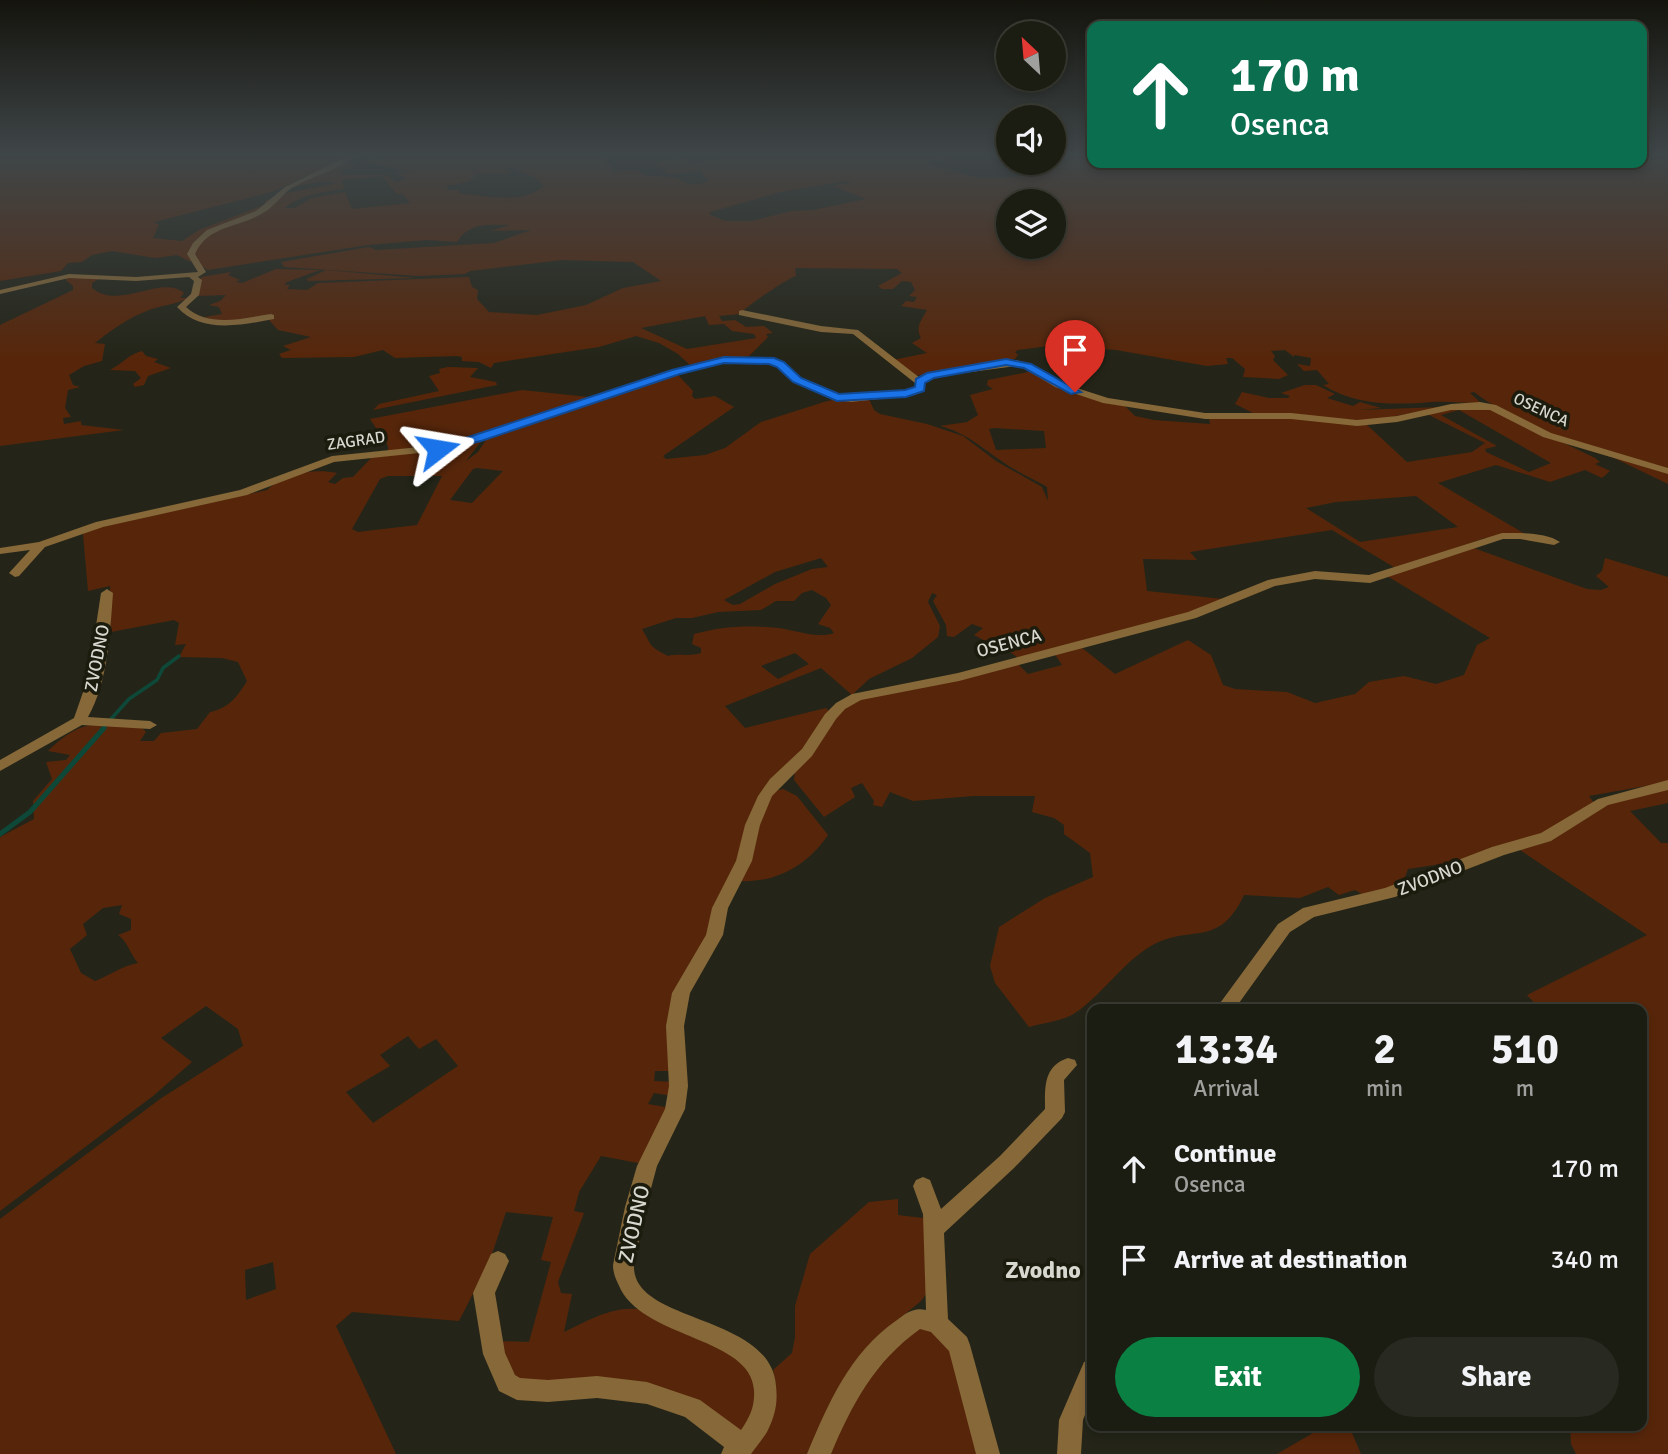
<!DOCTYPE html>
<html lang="en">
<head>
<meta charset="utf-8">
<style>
	:root { --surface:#1b1c12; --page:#282920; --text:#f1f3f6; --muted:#a0a19f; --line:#393a32; --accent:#0b8043 }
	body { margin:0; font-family:Signika,sans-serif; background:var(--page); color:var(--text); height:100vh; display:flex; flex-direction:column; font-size:26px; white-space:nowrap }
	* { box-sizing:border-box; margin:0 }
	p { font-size:23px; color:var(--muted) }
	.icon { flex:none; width:38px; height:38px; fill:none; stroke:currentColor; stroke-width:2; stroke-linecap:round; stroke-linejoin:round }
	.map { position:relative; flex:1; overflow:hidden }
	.panel { position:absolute; left:1087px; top:1004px; width:560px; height:427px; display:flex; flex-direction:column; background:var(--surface); border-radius:14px; box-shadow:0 4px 10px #0003,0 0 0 2px var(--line) }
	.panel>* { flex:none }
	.hud { position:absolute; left:1087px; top:21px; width:560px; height:147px; border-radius:14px; box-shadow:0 4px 10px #0003,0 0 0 2px var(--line); background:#0b6e4f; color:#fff; overflow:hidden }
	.needle { width:46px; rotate:334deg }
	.controls { position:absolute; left:996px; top:21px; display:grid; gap:14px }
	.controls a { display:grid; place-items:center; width:70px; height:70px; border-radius:50%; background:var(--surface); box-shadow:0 4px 10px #0003,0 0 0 2px var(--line); font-size:35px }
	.pin { position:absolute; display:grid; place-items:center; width:60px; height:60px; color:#fff; margin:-72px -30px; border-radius:50% 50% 50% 0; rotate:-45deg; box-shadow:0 0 7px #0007 }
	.pin .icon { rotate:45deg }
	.me { position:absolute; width:77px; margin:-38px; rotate:76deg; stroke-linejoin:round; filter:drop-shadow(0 0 5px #0008) }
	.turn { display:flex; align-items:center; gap:24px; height:147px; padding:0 28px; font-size:32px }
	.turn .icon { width:91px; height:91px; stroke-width:2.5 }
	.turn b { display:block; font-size:49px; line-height:60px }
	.eta { display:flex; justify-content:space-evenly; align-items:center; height:119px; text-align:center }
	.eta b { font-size:42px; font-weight:700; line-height:49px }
	.cta { display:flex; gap:14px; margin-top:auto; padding:14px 28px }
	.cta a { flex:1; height:80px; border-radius:42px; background:var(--accent); color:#fff; font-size:28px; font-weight:700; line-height:80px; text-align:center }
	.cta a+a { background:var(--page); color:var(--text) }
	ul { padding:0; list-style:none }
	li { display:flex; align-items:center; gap:21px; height:91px; padding:0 28px }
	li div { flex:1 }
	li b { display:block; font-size:26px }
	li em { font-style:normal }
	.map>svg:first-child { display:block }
</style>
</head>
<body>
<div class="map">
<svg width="1668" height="1454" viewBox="0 0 1668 1454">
	<rect width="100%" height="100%" fill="#242518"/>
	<g fill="#57260a" fill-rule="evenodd">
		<polygon points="0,156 349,156 272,192 154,222 159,225 153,238 182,241 199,230 266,204 265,201 277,197 268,206 196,240 189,251 191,262 177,255 155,258 112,251 92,255 82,262 68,263 61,271 0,281"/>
		<path d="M422 156H598L608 160 605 163 612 166 613 171 637 170 645 175 676 178 688 184H701L709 180 703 176 701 171 668 174 652 162 685 158 692 163 737 156H963L919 165 930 164 981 179 1018 177 1023 171 1011 167 1012 165 1054 163V156H1092V163H1642V156H1668V484L1608 455 1558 438 1528 424 1488 402 1474 392 1470 393 1481 403C1465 403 1447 401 1431 402 1394 405 1356 406 1323 385L1329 384 1317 370 1304 371 1297 364 1310 366 1311 358 1294 355V357L1285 350 1271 351 1275 356 1273 360 1288 375 1279 379 1243 377 1245 369 1232 358H1226L1228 364 1207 366 1116 350 1075 347 1064 344 1018 350 1015 352 1018 355 1015 359 915 376 893 360 927 353 912 343 921 338C915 327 921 321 927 310L901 306 906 301 914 302 917 297 909 296 915 290 911 282 902 281 893 289H882L878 286 902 273 897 269 795 268 796 276C788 278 745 307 740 314L719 316 722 321 735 320 746 327 764 326 773 333 766 334 768 337 749 356 691 366 678 354 659 343 636 336 599 347 494 363 491 368 479 362 462 361V357L457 356 395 358 383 350 354 357 282 358 279 354 291 350 283 346 311 337 278 330 269 320 234 323 199 318 222 314 219 307 209 305 220 301 226 295 197 296 201 277 231 272 228 275 240 280 236 282 242 283 276 269 320 270 287 282 284 285H290L287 289 307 290 318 283 469 277 472 287 478 290 477 299 489 312 537 315 586 305 623 288 661 281 633 262 562 260 470 271 465 274 418 276 284 267 281 262 369 247 376 250 494 243 531 230 491 231 510 225C486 225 470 222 457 242L427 240 368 245 208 270C198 265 196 260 194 249L209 234 265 211 283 194 337 183 321 181 289 188 345 162 358 166 341 171 342 175H387L396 182 407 179 396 173 411 172 359 160ZM510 167 536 178 544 186C522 205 485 196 459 193L458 190H448L446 186 468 182 476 175 511 173 505 168ZM382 176 397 194H403L410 203 352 209 345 192 312 198 295 208H285C301 194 323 192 344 189L342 180ZM847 181 850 183 833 186 866 199 813 210 791 211 752 221H726L710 215V212L781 192ZM1008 201H1054V247H1008ZM705 316 709 325 724 324 732 331 754 334 756 338 687 349 641 328Z"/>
		<polygon points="326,270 416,278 308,281 307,279"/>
		<path d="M66 277H102L92 283V288C120 311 161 274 184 293L180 298H188C175 305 163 305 149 310 130 317 111 330 95 343L105 344 102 361 84 366 69 375 73 385 80 387 68 390 65 408 71 417 63 418 64 424 81 421V425L124 430 0 446V325L73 290V286L66 280Z"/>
		<path d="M142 351 146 356 158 359 154 362 171 368 148 376 144 385 135 387 133 384 141 378 135 371 110 370C122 364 129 354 142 351Z"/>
		<polygon points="448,367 478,368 470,377 496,382 497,385 373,410 379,404 439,391 429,376 440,373 439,369"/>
		<path d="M1033 371 1048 381 1125 406 1135 416 1154 420 1210 424 1209 417H1276L1366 424 1407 462 1472 452 1485 443 1427 414 1464 406 1489 407 1595 458 1600 462 1595 464 1610 471 1602 478 1585 470 1550 482 1496 465 1438 483 1527 535 1485 538 1397 569 1332 530 1190 552 1197 560 1143 559 1147 591 1223 599 1207 608 1018 658 1000 644 995 646 974 635 983 628 972 624 954 637 947 636 946 625 933 601 937 595 932 593 928 602 940 626 938 637 912 658 869 679 852 695 821 668 725 706 745 728 826 708 829 711 813 738 776 780 712 931 689 965 673 1071H655L654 1081 676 1082 673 1096 654 1093 648 1104 671 1108 643 1164 601 1156 579 1192 574 1211 584 1213 558 1282 561 1293 572 1294 564 1332C588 1321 610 1307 637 1309L742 1356 762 1387 747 1434 716 1415 516 1378 498 1341 529 1342 551 1262 541 1260 553 1217 506 1212 487 1269 482 1276 459 1321 352 1312 336 1326 396 1454H0V1219L160 1099 243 1046 238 1029 206 1006 161 1038 192 1062 153 1096 0 1211V837L34 819 33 801 52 779 46 762 66 760 70 755 48 751C84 716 96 725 142 728L146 732 140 741H154L161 733 197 729 210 712C229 708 237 697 247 681L238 662 222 658 179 657 186 644 175 645 179 623 174 620 111 632 110 586 88 591 83 534 100 527 267 490C285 473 314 468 337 473L328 482 335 484 343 478 353 477 374 455 482 440 466 461 478 452 488 437 677 374 693 391 692 396 695 399 715 396 734 407 663 456 666 459 705 455 725 448 761 422 824 402 841 398 869 399 874 410 880 414 927 424 963 436 996 461 1042 487 1048 501 1047 487C1032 478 1017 472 1003 462 982 448 965 432 940 426L967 422 978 415 970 395 993 389 987 385 988 380ZM1459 410 1551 463 1529 472 1486 452 1485 449 1497 446 1441 415ZM994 428 1044 431 1046 448 996 450 989 429ZM477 468 503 471 472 503 450 500 473 469ZM388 476H442L417 525 358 532 352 529 380 479ZM1416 496 1458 527 1360 542 1306 508 1336 502ZM821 558 828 567 812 569 775 584 740 604 733 605 724 600 775 572ZM812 590 826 598 831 605 818 624 830 628 834 633C817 639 795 630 778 628 748 625 723 626 694 634L692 644 701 648V653C689 657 680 653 668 656 647 645 653 647 642 629L676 618H692L718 612 761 610 776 601H794L802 593ZM795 653 809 664 778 679 761 666ZM122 905 119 914 131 919V930L118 935C128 942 130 954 138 963 121 966 111 975 95 981L81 973 70 949 87 935 83 924 103 908ZM408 1036 419 1049 436 1039 458 1066 373 1123 346 1092 390 1066 380 1055ZM273 1262 276 1289 246 1300 245 1270Z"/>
		<polygon points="1305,385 1316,385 1335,394 1327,398 1353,406 1360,402 1381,408 1358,410 1442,407 1371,421 1255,414 1235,404 1242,392 1269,398 1288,398 1290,396 1281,393"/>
		<polygon points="522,390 598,398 467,440 388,451 388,446 370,419"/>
		<path d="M1471 547 1587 589 1601 590 1609 587 1596 576 1602 571 1605 558 1668 577V782L1589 796 1594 803 1548 833 1468 860 1408 869 1402 885 1365 896 1355 890 1339 895 1328 887 1300 898 1244 895C1218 950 1190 923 1151 946 1122 963 1102 995 1075 1013 1063 1021 1043 1023 1029 1027L995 983 990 966 999 927 1045 898 1093 877 1090 853 1064 834V825L1054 818 1032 812 1035 796H973L913 801 890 792 882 807 873 805 874 801 862 783 851 788 855 797 824 817 794 780 795 770 843 706 856 700 1017 663 1028 674 1062 665 1054 653 1081 647 1115 674 1188 640 1211 655 1223 685 1235 689 1287 692 1315 703 1355 694 1369 682 1404 676 1436 684 1464 675 1477 645 1490 638 1387 576Z"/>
		<path d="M783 789 797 796 828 835C808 865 776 883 740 881L757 820 774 791Z"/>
		<polygon points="1668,789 1668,803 1630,811 1661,843 1668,843 1668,1454 1576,1454 1571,1444 1570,1426 1642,1426 1642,1010 1541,1010 1527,995 1647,935 1520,850 1554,839 1605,805"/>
		<path d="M898 1199V1215L931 1219 932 1286 921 1301 876 1338 811 1454H746C769 1428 781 1405 773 1370L792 1353 795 1337V1306L810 1254 869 1202Z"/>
		<polygon points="927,1325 955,1346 979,1454 829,1454 857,1391 899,1337"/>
		<polygon points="1325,1426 1349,1426 1361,1454 1277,1454"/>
	</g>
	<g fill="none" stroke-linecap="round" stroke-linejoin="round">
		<polyline stroke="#0e4838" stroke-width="3.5" points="102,729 129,699 157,680 163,668 179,656"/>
		<polyline stroke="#0e4838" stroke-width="5" points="0,834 30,812 104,728"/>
		<g fill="#866839" fill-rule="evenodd">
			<path d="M348 156H355C337 171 312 176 292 188 281 195 274 207 263 213 239 228 208 225 195 254L206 272 198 277 202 280 199 295 186 307C209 328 243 318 271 314L274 315V319C242 325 201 334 177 307L191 294 194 281 189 277 136 281 69 278 0 294V290L69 274 136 277 198 272 187 254 193 243 207 230 256 211 285 187Z"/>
			<polygon points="742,310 821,326 858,330 920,378 931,372 1016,360 1030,364 1061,383 1108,398 1205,413 1291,413 1357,420 1397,416 1451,404 1480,402 1496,405 1551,433 1668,468 1668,474 1543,437 1490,410 1451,410 1397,422 1357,426 1291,419 1205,419 1103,403 1055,387 1024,368 1016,366 934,377 925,383 923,390 915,395 851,402 837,400 794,382 778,367 770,364 724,363 679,374 481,441 438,451 334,462 247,495 103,527 45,547 19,576 15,577 9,573 30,550 0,554 0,548 39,542 96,522 240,490 332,456 438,445 474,437 673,370 724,357 774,359 784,363 800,378 839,394 851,396 912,389 915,387 915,383 853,334 821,332 739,315 739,311"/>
			<path d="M1502 533C1519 533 1546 532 1560 542L1554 545 1520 539H1503L1370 583 1315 579 1275 586 1196 618 959 681 861 700 845 709 836 719 812 756 772 796 760 825 752 861 728 908 723 935 690 993 684 1026 688 1086 685 1109 657 1166 646 1207 634 1265C631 1324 771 1313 776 1386 778 1403 775 1416 767 1432 762 1440 756 1447 751 1454H721L724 1447 685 1417 647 1404 597 1398 548 1402 517 1400 499 1391 483 1354 473 1293 491 1254 498 1251 505 1254 509 1261 495 1293 505 1353 515 1375 520 1378 548 1380 597 1376 647 1382 700 1400 741 1430C750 1417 755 1406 754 1390 751 1338 648 1339 621 1290 617 1281 613 1275 613 1265L625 1207 637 1166 665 1109 669 1086 666 1026 672 993 706 935 712 908 736 861 745 825 758 796 770 779 802 749 825 714 836 703 852 694 958 673 1188 612 1268 580 1315 571 1369 575Z"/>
			<path d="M107 589 113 593C110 633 108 682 88 717L150 721 157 725 150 729 82 725 0 771V760L74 718 88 678 101 593Z"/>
			<polygon points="1668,780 1668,790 1608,805 1551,841 1504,855 1395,897 1314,917 1290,932 1234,1010 1215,1010 1278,924 1303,908 1385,888 1492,847 1541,833 1598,799"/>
			<path d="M1068 1058 1075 1060 1077 1065 1064 1080 1065 1112 1062 1118 1014 1168 944 1233 948 1319 967 1337 970 1345 1000 1454H976L949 1351 931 1332 920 1329C875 1361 852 1404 831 1454H807C828 1404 850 1352 897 1320 906 1313 914 1307 926 1310L923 1214 913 1186 916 1180 923 1177 930 1180 941 1209 1000 1156 1045 1109C1045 1088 1043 1066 1068 1058Z"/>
			<polygon points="1092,1359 1092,1397 1083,1420 1081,1454 1057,1454 1059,1420 1084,1362"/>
		</g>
	</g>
	<linearGradient id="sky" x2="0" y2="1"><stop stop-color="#14140d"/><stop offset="0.43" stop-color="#3f4648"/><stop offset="1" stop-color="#3f4648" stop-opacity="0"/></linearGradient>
	<rect width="1668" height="359" fill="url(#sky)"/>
	<polygon fill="#1a73e8" stroke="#114b97" stroke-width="2" points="724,357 774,358 784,362 801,378 839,394 905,390 915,387 916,379 927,373 1006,359 1031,364 1081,392 1071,394 1024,368 1006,365 934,378 925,383 924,391 906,397 837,401 793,382 777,367 769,364 724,363 680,374 481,441 438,452 432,449 672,370"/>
	<g text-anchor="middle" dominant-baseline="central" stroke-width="7" stroke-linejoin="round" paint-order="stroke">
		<g font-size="16" fill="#d7d8cf" stroke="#1b1b0e">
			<text transform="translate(1541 410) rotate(25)">OSENCA</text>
			<text transform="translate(356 441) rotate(-8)">ZAGRAD</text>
		</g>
		<g font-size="18" fill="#d7d8cf" stroke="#1b1b0e">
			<text transform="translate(1009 643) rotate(-15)">OSENCA</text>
			<text transform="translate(97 658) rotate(-79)">ZVODNO</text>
			<text transform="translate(1430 878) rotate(-21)">ZVODNO</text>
		</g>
		<g font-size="21" fill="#d7d8cf" stroke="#1b1b0e">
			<text transform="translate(634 1224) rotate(-77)">ZVODNO</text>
		</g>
		<g font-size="24" font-weight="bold" fill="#d7d8cf" stroke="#1b1b0e">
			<text x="1043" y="1270">Zvodno</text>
		</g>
	</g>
</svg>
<div class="controls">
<a><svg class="needle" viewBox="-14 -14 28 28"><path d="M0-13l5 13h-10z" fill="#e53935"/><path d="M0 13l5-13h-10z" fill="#a0a19f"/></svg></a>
<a><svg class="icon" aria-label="sound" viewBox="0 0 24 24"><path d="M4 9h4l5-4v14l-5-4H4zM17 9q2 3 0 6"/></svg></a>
<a><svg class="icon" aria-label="layers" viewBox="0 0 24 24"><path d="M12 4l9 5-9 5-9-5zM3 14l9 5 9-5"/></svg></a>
</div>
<div class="pin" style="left:1075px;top:392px;background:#d93025"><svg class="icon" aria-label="arrive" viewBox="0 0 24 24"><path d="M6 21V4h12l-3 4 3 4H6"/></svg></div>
<svg class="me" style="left:438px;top:449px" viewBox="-20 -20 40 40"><path d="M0-17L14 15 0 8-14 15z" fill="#1a73e8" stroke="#fff" stroke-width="4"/></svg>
<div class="hud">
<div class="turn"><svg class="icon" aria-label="ahead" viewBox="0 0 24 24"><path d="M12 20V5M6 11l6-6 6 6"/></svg><div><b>170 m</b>Osenca</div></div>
</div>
<section class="panel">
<div class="eta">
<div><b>13:34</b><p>Arrival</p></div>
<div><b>2</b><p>min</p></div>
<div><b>510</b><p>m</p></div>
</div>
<ul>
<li><svg class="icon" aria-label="ahead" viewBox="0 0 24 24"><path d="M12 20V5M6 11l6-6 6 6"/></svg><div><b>Continue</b><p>Osenca</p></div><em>170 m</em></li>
<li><svg class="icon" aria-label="arrive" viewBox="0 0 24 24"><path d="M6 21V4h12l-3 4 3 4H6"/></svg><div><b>Arrive at destination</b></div><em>340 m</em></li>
</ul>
<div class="cta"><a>Exit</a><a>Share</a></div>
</section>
</div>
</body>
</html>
